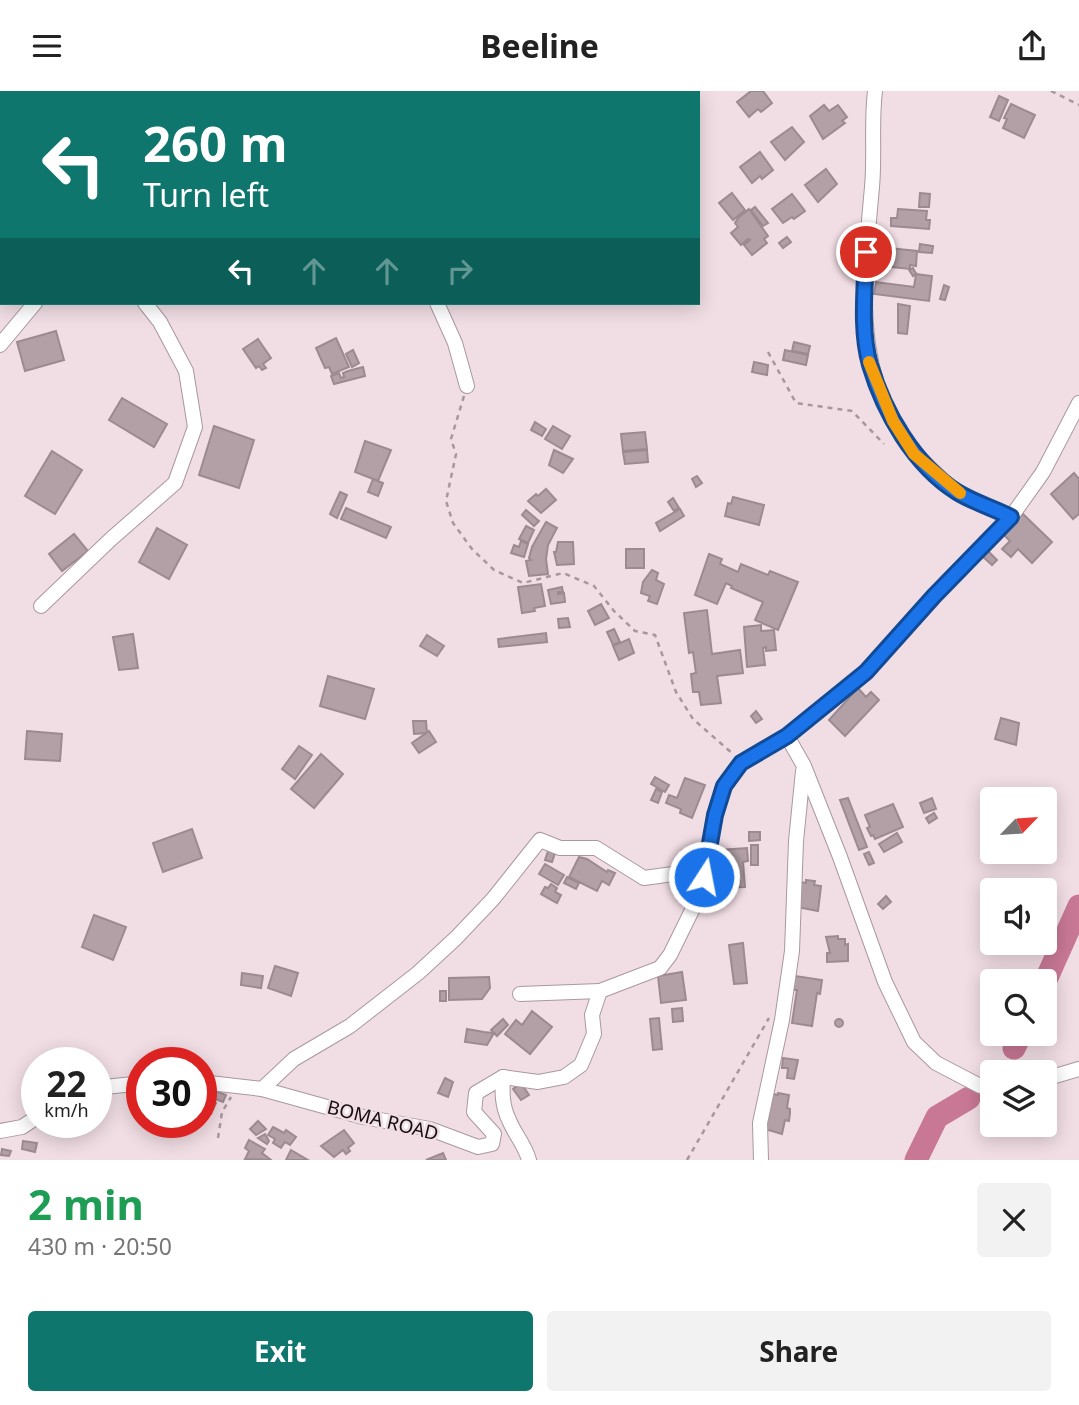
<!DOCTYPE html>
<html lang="en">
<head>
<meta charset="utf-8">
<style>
	:root { --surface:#fff; --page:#f2f2f2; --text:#222; --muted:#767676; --accent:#0f766e }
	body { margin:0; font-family:"Noto Sans",sans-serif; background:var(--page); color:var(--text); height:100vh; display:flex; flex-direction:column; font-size:26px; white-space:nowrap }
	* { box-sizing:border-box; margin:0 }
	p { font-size:23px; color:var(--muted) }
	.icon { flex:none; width:38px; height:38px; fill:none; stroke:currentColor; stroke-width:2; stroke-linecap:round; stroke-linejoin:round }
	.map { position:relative; height:1069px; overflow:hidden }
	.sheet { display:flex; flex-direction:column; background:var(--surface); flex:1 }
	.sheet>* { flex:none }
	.banner { position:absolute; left:0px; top:0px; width:700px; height:214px; box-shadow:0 4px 18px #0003; background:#0f766e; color:#fff; overflow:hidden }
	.needle { width:46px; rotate:65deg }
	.tools { position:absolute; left:980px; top:696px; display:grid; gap:14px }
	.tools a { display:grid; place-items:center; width:77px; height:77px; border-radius:7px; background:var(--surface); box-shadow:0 4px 18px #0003; font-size:35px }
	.speed { position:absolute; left:21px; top:956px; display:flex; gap:14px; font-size:35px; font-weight:700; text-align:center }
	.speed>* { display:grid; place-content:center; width:91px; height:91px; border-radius:50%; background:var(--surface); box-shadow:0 4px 18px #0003; line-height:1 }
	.speed small { font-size:18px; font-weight:400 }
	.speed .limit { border:10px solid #d22; background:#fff; color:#111 }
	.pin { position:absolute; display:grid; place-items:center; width:60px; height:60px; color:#fff; margin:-30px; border:4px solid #fff; border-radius:50%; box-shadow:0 2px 7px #0007 }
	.me { position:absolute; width:77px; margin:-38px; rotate:11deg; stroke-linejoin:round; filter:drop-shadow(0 0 5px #0008) }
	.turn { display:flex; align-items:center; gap:24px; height:147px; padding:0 28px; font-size:32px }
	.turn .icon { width:91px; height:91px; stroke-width:2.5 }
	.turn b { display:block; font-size:49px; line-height:60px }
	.lanes { display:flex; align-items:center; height:66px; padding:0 28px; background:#0003; justify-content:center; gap:35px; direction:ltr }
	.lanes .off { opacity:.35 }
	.round { display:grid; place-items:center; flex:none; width:74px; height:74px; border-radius:7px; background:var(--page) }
	.headline { display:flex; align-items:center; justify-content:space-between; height:119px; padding:0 28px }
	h1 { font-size:42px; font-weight:700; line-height:52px; color:#1e9e55 }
	.cta { display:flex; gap:14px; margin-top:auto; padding:14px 28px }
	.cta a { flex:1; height:80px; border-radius:7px; background:var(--accent); color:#fff; font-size:28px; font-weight:700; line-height:80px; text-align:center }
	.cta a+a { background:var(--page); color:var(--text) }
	header { display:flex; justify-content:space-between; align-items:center; height:91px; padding:0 28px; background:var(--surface); font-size:32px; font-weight:700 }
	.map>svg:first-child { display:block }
</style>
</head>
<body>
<header><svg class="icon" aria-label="menu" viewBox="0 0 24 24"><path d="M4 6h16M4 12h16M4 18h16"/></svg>Beeline<svg class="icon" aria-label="share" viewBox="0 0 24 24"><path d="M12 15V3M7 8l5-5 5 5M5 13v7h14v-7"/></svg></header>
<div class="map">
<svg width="1079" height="1069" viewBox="0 0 1079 1069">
	<rect width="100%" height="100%" fill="#f1dee4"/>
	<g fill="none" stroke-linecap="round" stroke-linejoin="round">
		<g stroke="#c87895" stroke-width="23">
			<polyline points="1045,891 1079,815"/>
			<polyline points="1014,957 1021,943"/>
			<polyline points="916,1069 937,1026 969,1007"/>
		</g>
	</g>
	<g fill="#b2a0a6" stroke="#9b8a8f" stroke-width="2">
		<rect x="16" y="0" width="45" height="2"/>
		<polygon points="421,0 453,0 454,2 422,2"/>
		<polygon points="751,0 763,0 772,12 761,21 758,18 749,26 737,11"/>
		<polygon points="999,5 1008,9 999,30 990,26"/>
		<polygon points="1011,13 1035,24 1024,47 1003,37 1007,28 1004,27"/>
		<polygon points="824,14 829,20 838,14 847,26 842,30 845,32 823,48 810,25"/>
		<polygon points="792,36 804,51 785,69 771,51"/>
		<polygon points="760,61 773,79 762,88 760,85 752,92 740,76"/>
		<polygon points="826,78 837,93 818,111 805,94"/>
		<polygon points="732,102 745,119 733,129 719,112"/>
		<polygon points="920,102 930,103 929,116 919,116"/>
		<polygon points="792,103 805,120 794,128 792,126 783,132 772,118"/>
		<polygon points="755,116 768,132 763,135 751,119"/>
		<polygon points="749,118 768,145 764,148 767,152 752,164 744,154 750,149 748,148 741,154 731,142 738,136 735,132 738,127"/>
		<polygon points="898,118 927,120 926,129 930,129 929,138 891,135 891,127 897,127"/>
		<polygon points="2,124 2,169 0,170 0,125"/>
		<polygon points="787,146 791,151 783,157 779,152"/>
		<polygon points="920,153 933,155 932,162 919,161"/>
		<polygon points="889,157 917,160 916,175 910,174 910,178 892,176 892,173 887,172"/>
		<polygon points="913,177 916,183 932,185 929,210 874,203 876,191 914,196 916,183 913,185 909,179"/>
		<polygon points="944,194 949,196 945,209 940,208"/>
		<polygon points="898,213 910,215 907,243 898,242"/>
		<polygon points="56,240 64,269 25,280 17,251"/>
		<polygon points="336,247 349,276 332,283 329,276 325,277 316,257"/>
		<polygon points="258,248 271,267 263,273 266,277 262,279 259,275 256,277 243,258"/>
		<polygon points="794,251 810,255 808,263 792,260"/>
		<polygon points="353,259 359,272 352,276 346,263"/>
		<polygon points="785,259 808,264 806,274 783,269"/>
		<polygon points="754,271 768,274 767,284 752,281"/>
		<polygon points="363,276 365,285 334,293 331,285 339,282 341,287 344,286 343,282 348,280"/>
		<polygon points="122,307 167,333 154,356 109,329"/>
		<polygon points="535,331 546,338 542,345 531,339"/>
		<polygon points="214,335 254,349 239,397 199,384"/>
		<polygon points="553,335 570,345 562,358 545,348"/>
		<polygon points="645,341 647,358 623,360 621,343"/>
		<polygon points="365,350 391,359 378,390 355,381"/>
		<polygon points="554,359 573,368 563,382 549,374"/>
		<polygon points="647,359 648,371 625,373 623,361"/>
		<polygon points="52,360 82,379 55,423 25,405"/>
		<polygon points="1074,382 1079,388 1079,423 1073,428 1051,403"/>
		<polygon points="697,385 702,392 696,396 692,388"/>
		<polygon points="373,388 383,392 378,405 368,401"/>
		<polygon points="546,398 556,409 541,422 528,410 536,403 538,405"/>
		<polygon points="340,401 347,404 337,427 330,423"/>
		<polygon points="733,406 764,414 759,434 725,425 728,412 731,413"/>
		<polygon points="673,407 679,417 674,420 668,411"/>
		<polygon points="346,417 391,436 386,447 341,428"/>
		<polygon points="680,418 684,425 660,440 656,432"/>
		<polygon points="526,419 539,430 534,435 522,424"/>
		<polygon points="1023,423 1052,451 1032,472 1018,458 1011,466 1002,458 1010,450 1003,443"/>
		<polygon points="546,431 557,437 548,454 546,468 548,483 529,485 526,470 531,469 529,467 532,456"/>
		<polygon points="526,435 534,439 528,452 519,448"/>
		<polygon points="157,437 187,454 169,488 139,471"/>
		<polygon points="74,443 88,460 62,480 49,463"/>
		<polygon points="521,450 528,453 524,466 511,462 514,454 519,456"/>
		<polygon points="558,451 573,451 574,473 557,474 554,461 556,461"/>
		<rect x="626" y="458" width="18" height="19"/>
		<polygon points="987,459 997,469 992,474 982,465"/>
		<polygon points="709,463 722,468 720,473 738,481 741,473 768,484 770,480 798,491 778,539 755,529 763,511 731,497 732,495 726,492 717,513 695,504"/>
		<polygon points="652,479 658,482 656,489 664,493 657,513 648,510 650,505 641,502 643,491"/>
		<polygon points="541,493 545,515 534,517 535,520 522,522 518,496"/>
		<polygon points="562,496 563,501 558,501 558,503 564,502 565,511 551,513 548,499"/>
		<polygon points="601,513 609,527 595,534 588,520"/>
		<polygon points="707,519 712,563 740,559 743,582 717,585 721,612 701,614 699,601 693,601 691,583 696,582 693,561 689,562 684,522"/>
		<polygon points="568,527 570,536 559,537 558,528"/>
		<polygon points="761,534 761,540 774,539 776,559 766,560 766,556 763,557 765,574 747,576 744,536"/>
		<polygon points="614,538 620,551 613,554 607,541"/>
		<polygon points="546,542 547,551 499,556 498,548"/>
		<polygon points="133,543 138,577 119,579 113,546"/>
		<polygon points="427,544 444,555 437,565 420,555"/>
		<polygon points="629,548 634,562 619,569 613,555"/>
		<polygon points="328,585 374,598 365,628 320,615"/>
		<polygon points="858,597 866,606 871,601 879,609 845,645 829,629"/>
		<polygon points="756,620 762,628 756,632 751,625"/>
		<polygon points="1001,627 1019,632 1016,654 995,648"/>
		<polygon points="413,630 426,630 427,642 414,643"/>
		<polygon points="27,640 62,643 60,670 25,668"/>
		<polygon points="429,640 436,651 419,662 412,652"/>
		<polygon points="299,655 312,664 295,688 282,678"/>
		<polygon points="321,663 343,683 314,717 291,698"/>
		<polygon points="655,686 669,694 665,701 651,693"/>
		<polygon points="685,687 705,694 692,727 680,722 681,718 666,712 669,704 677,707"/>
		<polygon points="656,698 662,701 658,712 651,709"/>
		<polygon points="848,707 867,756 859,759 840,709"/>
		<polygon points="932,707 936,718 924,722 920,712"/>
		<polygon points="893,713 903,736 875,748 873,744 871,745 867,737 870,736 865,724"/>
		<polygon points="934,722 937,727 929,732 926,727"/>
		<polygon points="192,738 202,767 163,781 153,752"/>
		<polygon points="749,741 760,741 760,749 749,750"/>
		<polygon points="897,742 902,751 884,761 879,753"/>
		<rect x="751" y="754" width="7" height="20"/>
		<polygon points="549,757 556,759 552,771 545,769"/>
		<polygon points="747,757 748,770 743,771 745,796 721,797 719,759"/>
		<polygon points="869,761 874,772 869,774 864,763"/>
		<polygon points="579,766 587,768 607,781 608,779 615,782 609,794 602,790 597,800 569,786"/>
		<polygon points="545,773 564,784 558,794 539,783"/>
		<polygon points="567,786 579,792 576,798 564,792"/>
		<polygon points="806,789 815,790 814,794 821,795 818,820 797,816 800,791 806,792"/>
		<polygon points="551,793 557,797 555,801 561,804 557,812 541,803 545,796 548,797"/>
		<polygon points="886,805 891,811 883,818 878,813"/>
		<polygon points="94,824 126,836 113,869 82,856"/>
		<polygon points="838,845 838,848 845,848 845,854 848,853 848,870 827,871 827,862 830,862 826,846"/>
		<polygon points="743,852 747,892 734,893 729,854"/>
		<polygon points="275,875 298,882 291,905 268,897"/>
		<polygon points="682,881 686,909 661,912 658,885"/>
		<polygon points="242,882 263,885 261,897 241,894"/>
		<polygon points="795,885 822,889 820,903 817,902 812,935 792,932 797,899 793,899"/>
		<polygon points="489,886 490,897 482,908 449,909 449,887"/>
		<rect x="440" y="900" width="6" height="10"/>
		<polygon points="682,917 683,930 673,931 672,918"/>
		<polygon points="532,920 552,936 530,963 505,943 516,929 522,934"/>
		<polygon points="659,927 662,958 653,959 650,928"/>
		<circle cx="839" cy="932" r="4"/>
		<polygon points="503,928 508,934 497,945 491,939"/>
		<polygon points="467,938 484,941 494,942 487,954 465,951"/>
		<polygon points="783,967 798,969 794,988 787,987 788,977 782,977"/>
		<polygon points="445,987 453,991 448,1006 438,1002"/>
		<polygon points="521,992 529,1004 521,1009 513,998"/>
		<polygon points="213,999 226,1004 223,1011 210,1006"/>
		<polygon points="778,1002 789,1004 787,1017 790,1018 790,1022 789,1030 785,1029 782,1043 765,1038 773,1003 778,1004"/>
		<polygon points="201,1008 206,1010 204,1016 206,1016 209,1009 216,1012 211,1023 201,1022"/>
		<polygon points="258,1030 266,1038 256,1044 250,1038"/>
		<polygon points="273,1036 284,1042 286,1039 296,1046 290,1054 285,1051 281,1057 273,1052 275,1048 268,1044"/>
		<polygon points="344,1039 354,1052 348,1057 350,1060 346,1063 343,1059 334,1066 321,1055"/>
		<polygon points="265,1043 269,1050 267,1053 258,1047"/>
		<polygon points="249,1049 265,1058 262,1062 271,1069 245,1068 249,1060 245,1057"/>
		<polygon points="23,1050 37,1052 35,1061 22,1058"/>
		<polygon points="2,1058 11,1060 9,1065 1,1064"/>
		<polygon points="291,1059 308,1069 286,1069"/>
		<polygon points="443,1062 446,1069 426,1069"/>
	</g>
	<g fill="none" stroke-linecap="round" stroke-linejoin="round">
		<defs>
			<g id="minor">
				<path d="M875 0C871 32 875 64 872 96 863 198 848 303 933 380 941 387 949 396 957 401 974 411 993 418 1011 426"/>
				<polyline points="380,2 384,0"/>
				<polyline points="437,212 455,252 467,295"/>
				<polyline points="0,254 35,212"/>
				<polyline points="41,515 111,448 175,392 195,336 186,280 160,231 145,212"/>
				<polyline points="787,645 804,675 840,766 885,891 914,951 936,972 980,995 992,994"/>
				<polyline points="520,903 600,900"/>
				<path d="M503 986C502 1001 502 1015 509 1029 515 1044 524 1052 529 1069"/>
				<polyline points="1045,988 1079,978"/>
				<polyline points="201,991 262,998 363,1026 430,1038 478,1056 492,1053 494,1043 474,1021 476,1002 503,986 538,991 564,986 581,974 594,943 592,924 600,900 660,877 670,864 701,801 715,724 725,695 741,672 787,645 866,581 934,505 1011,426 1043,381 1079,312"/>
				<polyline points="96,997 142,992"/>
				<polyline points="262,998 294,968 350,935 418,882 456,847 493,808 540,749 560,757 596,757 644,787 673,783 707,771"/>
				<polyline points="0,1040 22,1036 37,1026"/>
				<polyline points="761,1069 760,1032 782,929 792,860 796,750 803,680"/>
			</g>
		</defs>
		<use href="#minor" stroke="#aa989e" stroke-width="16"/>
		<g stroke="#a6979c" stroke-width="2.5" stroke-dasharray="5 5" stroke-linecap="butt">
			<polyline points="1051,0 1079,14"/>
			<polyline points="768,261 796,312 852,320 884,353"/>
			<polyline points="464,305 451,348 456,363 446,410 453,432 472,458 494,479 523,492 563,482 594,495 614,520 635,540 655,544 676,601 693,628 733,663"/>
			<polyline points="218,1047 222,1021 231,1006"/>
			<polyline points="687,1069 769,927"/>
		</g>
		<use href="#minor" stroke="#fff" stroke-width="14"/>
	</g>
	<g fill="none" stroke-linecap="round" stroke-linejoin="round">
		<defs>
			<path id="route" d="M704 786 715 724 724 695 741 672 787 645 866 581 934 505 1011 426C993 417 973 411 957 401 914 374 884 321 870 274 860 239 865 198 866 161"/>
		</defs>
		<use href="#route" stroke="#114b97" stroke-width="18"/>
		<use href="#route" stroke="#1a73e8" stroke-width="12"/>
		<polyline stroke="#f59e0b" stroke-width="12" points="869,271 893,330 914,363 960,402"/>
	</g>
	<g text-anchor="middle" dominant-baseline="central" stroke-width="5" stroke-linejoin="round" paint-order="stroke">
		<g font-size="19" fill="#150f11" stroke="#f1dee4">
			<text transform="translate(383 1029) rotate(14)">BOMA ROAD</text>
		</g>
	</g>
</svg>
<div class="tools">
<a><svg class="needle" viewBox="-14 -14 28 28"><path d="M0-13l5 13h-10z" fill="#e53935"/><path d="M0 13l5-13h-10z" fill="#767676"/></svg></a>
<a><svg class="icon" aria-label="sound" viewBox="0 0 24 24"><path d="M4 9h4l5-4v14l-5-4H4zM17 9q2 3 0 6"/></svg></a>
<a><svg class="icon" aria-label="search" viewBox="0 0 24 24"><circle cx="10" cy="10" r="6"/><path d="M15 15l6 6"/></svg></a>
<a><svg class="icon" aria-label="layers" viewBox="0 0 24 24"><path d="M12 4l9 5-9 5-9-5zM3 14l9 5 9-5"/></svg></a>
</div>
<div class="speed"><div>22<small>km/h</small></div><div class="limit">30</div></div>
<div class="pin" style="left:866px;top:161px;background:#d93025"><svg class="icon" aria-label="arrive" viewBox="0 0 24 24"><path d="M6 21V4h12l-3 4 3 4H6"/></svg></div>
<svg class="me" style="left:704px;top:786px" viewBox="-20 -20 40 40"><circle r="17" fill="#1a73e8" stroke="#fff" stroke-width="3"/><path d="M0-11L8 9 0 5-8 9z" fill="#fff"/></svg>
<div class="banner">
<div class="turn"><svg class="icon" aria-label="left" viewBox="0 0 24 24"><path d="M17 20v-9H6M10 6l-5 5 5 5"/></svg><div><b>260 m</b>Turn left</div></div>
<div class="lanes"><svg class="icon" aria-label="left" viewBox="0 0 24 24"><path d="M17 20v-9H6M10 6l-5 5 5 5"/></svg><svg class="icon off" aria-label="ahead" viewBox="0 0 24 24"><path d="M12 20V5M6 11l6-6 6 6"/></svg><svg class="icon off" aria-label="ahead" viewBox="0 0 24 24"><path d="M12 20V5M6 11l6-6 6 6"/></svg><svg class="icon off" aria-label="right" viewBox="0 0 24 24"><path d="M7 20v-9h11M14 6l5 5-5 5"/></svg></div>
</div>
</div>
<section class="sheet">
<div class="headline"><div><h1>2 min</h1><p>430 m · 20:50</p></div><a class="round"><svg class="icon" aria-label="close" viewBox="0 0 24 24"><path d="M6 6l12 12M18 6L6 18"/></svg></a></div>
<div class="cta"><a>Exit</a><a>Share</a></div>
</section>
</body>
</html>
